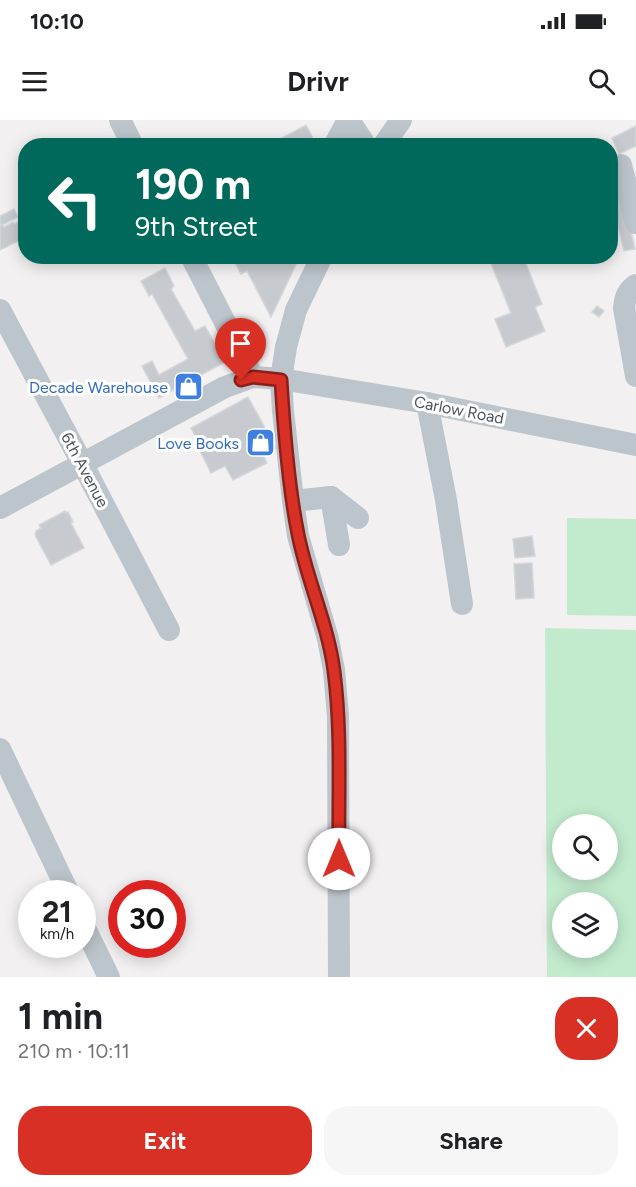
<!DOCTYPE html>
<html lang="en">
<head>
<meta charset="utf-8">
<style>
	:root { --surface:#fff; --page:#f6f6f6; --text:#202124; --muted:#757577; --accent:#d93025 }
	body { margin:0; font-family:Figtree,sans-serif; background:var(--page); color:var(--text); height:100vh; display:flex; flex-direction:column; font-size:22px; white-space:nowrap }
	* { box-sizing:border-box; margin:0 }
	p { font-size:20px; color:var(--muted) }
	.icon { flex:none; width:33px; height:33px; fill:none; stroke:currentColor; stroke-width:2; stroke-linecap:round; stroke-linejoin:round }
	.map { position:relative; height:857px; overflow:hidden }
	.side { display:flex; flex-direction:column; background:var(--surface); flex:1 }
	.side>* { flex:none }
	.guide { position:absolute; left:18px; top:18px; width:600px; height:126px; border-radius:24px; box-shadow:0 3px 15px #0003; background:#00695c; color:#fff; overflow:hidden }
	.fabs { position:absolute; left:552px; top:694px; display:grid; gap:12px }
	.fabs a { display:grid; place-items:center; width:66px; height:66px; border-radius:50%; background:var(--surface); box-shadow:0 3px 15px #0003; font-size:30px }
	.speed { position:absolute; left:18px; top:760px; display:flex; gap:12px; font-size:30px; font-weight:700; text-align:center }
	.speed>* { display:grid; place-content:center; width:78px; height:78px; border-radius:50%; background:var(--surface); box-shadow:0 3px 15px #0003; line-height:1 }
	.speed small { font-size:15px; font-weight:400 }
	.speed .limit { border:9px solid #d22; background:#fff; color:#111 }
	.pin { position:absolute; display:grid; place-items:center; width:51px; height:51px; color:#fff; margin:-62px -26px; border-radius:50% 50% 50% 0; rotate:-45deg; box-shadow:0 0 6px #0007 }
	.pin .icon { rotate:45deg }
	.me { position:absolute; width:66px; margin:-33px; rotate:0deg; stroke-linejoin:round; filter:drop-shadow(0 0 4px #0008) }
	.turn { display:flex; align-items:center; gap:21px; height:126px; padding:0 18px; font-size:27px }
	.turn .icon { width:78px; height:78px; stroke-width:2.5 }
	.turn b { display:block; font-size:42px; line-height:51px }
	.round { display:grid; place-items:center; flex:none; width:63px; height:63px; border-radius:24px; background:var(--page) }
	.overview { display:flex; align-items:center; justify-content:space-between; height:102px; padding:0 18px }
	h1 { font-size:36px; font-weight:700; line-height:45px }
	.cta { display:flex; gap:12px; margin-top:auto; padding:12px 18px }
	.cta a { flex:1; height:69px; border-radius:24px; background:var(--accent); color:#fff; font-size:24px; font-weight:700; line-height:69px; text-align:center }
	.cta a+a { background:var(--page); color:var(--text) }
	.status { display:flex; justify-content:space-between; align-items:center; height:42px; padding:0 30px; background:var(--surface); direction:ltr }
	.status svg { height:16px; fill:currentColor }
	header { display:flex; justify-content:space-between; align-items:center; height:78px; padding:0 18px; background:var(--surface); font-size:27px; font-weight:700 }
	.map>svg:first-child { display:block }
</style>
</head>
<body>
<div class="status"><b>10:10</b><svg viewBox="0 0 49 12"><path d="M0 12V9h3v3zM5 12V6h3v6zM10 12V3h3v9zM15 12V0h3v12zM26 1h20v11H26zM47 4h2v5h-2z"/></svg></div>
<header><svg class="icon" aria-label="menu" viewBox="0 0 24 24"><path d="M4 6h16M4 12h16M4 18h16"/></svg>Drivr<svg class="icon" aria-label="search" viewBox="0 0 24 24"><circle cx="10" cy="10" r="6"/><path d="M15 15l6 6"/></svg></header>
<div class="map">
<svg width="636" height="857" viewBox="0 0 636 857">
	<rect width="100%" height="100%" fill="#f2f0f0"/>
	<g fill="#c2ebcd" fill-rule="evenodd">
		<polygon points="567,398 636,399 636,496 567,495"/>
		<path d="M545 508 636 510V857H547ZM562 705H608V750H562ZM562 783H608V828H562Z"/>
	</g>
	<g fill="#c7cbcf" stroke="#d4d7da" stroke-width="1.5">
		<polygon points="306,5 317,26 268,26"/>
		<polygon points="636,6 636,26 619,34 612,18"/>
		<polygon points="619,57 635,129 624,131 610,71 610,59"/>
		<polygon points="14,89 18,97 2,105 4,107 13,102 14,104 26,98 26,117 0,130 0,96"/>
		<polygon points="235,136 300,136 271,197 247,151 241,154 234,140 236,139"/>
		<polygon points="488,136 523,136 542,184 535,187 545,211 506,227 495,199 511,193"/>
		<polygon points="165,148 174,166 171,169 195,211 205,206 225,242 159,278 142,246 152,241 159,255 188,239 152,174 149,176 141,161"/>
		<polygon points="597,186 604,191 599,197 592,192"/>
		<polygon points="248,277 276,328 263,335 267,343 233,360 225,346 211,353 200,331 202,329 191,308"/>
		<polygon points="65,391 66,393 68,392 73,402 71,403 84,428 51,445 35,415 36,411 41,408 39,405"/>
		<polygon points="532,416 535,436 515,438 513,419"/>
		<polygon points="532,443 534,478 516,479 514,444"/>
	</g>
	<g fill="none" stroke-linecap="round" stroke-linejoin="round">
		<g stroke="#bcc5cb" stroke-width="22">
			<polyline points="120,0 133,26"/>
			<polyline points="349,0 366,26"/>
			<polyline points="334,26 348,0"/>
			<polyline points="383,26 401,0"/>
			<polyline points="621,45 636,103"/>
			<polyline points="191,136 253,257"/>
			<polyline points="322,136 296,190 286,227 281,259 283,291 293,381 298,416 328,519 334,550 338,596 339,857"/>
			<path d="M636 165C627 171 625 178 624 188L636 256"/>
			<polyline points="0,190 82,343 169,510"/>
			<polyline points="427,283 446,380 462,484"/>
			<polyline points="331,377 339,425"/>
			<polyline points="293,381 331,377 358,398"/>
			<polyline points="0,388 225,267 253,257 281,259 427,283 636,325"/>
			<polyline points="0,629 69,774"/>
			<polyline points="82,802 109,857"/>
		</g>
	</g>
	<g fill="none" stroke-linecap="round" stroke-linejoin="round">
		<defs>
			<path id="route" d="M241 260 253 257 281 260C284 310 288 365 298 414 307 461 328 504 334 551 342 613 338 676 339 739"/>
		</defs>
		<use href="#route" stroke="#8d1f18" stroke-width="15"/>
		<use href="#route" stroke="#d93025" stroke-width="10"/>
	</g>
	<defs>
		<symbol id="shop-square" viewBox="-11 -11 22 22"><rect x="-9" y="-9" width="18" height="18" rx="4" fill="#3f7fe0" stroke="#fff"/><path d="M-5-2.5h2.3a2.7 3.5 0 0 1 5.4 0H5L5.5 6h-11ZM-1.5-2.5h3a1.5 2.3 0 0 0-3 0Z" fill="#fff"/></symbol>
	</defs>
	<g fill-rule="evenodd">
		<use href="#shop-square" x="172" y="250" width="33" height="33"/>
		<use href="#shop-square" x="244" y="306" width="33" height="33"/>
	</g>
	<g text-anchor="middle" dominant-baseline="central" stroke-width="6" stroke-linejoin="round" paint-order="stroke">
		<g font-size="16" fill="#366cbe" stroke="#fff" text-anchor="end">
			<text x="168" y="267">Decade Warehouse</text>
			<text x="239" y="323">Love Books</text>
		</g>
		<g font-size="16" fill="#49555b" stroke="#fff">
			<text transform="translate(459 290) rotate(11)">Carlow Road</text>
			<text transform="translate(85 350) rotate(62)">6th Avenue</text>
		</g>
	</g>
</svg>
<div class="fabs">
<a><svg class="icon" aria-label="search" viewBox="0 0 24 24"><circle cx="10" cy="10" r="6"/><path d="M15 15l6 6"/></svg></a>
<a><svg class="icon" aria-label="layers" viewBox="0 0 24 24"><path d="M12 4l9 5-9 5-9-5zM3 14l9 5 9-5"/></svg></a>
</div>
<div class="speed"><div>21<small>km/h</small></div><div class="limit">30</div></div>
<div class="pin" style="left:241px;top:260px;background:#d93025"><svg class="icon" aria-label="arrive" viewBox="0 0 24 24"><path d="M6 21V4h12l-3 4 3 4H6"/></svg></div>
<svg class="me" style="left:339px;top:739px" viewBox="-20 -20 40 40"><circle r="19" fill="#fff"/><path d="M0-13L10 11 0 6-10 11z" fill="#d93025"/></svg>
<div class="guide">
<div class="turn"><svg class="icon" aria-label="left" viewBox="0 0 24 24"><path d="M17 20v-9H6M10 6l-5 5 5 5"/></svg><div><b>190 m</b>9th Street</div></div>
</div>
</div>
<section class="side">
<div class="overview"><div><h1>1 min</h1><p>210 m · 10:11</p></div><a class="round" style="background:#d93025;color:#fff"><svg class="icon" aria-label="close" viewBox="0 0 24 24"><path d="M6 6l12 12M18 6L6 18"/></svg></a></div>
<div class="cta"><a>Exit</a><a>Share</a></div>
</section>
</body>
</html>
